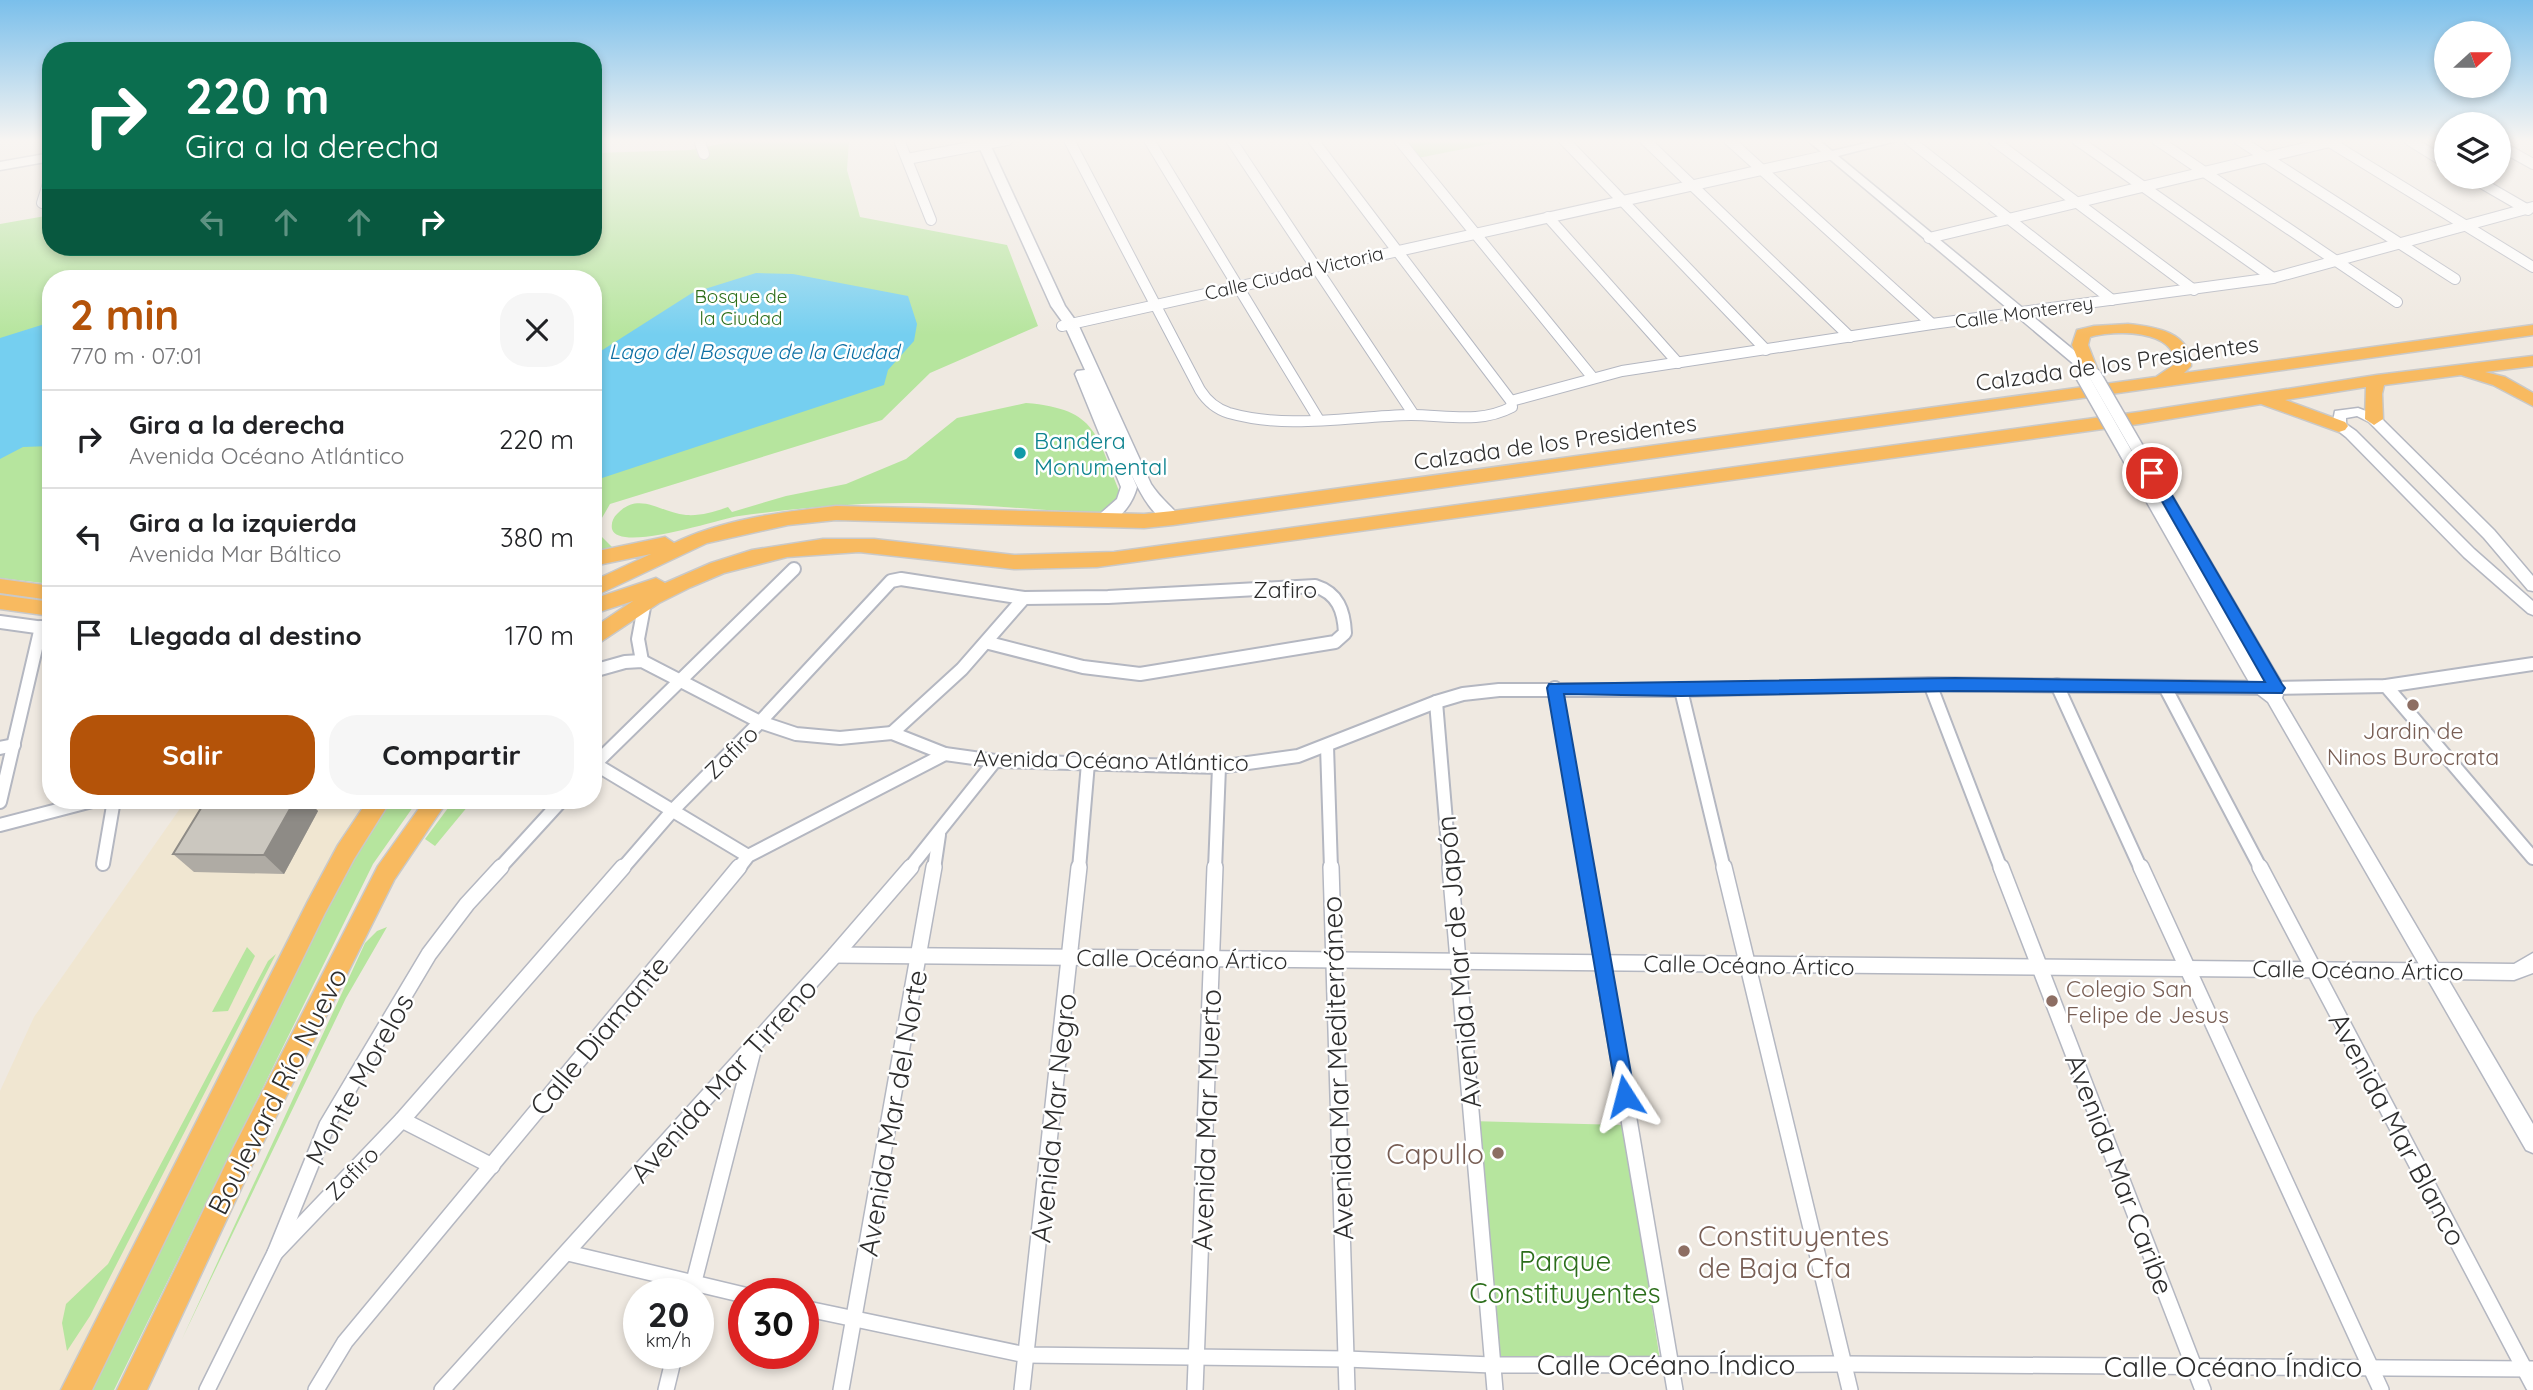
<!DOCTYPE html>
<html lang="es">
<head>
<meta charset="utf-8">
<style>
	:root { --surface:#fff; --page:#f6f6f6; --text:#202124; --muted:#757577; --line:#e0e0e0; --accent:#b45309 }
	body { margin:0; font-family:Quicksand,sans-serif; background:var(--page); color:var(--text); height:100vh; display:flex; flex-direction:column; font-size:26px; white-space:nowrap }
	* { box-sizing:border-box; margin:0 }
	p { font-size:23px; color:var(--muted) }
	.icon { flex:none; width:38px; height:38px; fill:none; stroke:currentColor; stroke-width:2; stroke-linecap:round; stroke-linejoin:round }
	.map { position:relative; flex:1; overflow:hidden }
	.panel { position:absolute; left:42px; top:270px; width:560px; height:539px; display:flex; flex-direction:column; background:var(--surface); border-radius:28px; box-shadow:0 4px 10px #0003 }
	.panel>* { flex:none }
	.banner { position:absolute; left:42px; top:42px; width:560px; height:214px; border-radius:28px; box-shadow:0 4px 10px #0003; background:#0b6e4f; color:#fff; overflow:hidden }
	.needle { width:46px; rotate:69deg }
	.controls { position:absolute; left:2434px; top:21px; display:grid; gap:14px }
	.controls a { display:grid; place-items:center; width:77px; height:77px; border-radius:50%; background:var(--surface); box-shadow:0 4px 10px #0003; font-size:35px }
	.speed { position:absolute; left:623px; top:1278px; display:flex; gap:14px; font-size:35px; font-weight:700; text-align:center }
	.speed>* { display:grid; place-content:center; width:91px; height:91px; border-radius:50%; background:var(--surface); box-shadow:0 4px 10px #0003; line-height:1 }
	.speed small { font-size:18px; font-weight:400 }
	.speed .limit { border:10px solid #d22; background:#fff; color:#111 }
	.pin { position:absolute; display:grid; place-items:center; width:60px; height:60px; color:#fff; margin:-30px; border:4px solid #fff; border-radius:50%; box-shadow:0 2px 7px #0007 }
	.me { position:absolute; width:77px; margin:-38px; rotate:351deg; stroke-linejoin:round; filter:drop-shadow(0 0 5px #0008) }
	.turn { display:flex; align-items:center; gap:24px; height:147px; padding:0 28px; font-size:32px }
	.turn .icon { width:91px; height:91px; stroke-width:2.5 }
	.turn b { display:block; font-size:49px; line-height:60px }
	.lanes { display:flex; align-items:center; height:66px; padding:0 28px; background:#0003; justify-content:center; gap:35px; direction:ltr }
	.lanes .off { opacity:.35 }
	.round { display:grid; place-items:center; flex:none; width:74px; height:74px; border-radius:28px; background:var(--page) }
	.headline { display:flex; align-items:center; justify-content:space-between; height:119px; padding:0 28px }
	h1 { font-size:42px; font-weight:800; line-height:52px; color:var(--accent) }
	.action { display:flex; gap:14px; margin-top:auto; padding:14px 28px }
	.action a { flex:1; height:80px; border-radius:28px; background:var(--accent); color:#fff; font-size:28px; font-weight:800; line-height:80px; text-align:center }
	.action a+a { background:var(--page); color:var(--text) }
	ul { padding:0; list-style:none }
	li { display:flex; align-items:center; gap:21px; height:98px; padding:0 28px; border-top:2px solid var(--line) }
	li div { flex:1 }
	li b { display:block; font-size:26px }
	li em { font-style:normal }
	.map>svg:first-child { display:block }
</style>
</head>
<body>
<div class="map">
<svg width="2533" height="1390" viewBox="0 0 2533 1390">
	<rect width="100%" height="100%" fill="#efe9e1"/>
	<polygon fill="#f0e6d1" points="186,800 381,800 66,1390 0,1390 0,1091 34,1017"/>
	<g fill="#b6e59e">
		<polygon points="740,140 849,140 847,170 860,217 1007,245 1038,326 930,373 882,420 610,504 595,530 614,549 593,554 593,278 51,278 51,584 0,578 0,224 51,215 51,247 593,247 593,153 690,150"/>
		<polygon points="1397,140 1509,140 1413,159"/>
		<path d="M1026 403C1099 409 1096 436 1121 495L1101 514C1041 510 980 504 920 503 859 502 799 508 739 516 719 519 619 553 612 529 611 523 613 518 617 514 639 490 661 513 686 515 701 516 714 512 728 507L732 512 786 496 846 484 906 459 957 418Z"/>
		<polygon points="391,800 418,800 373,864 114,1390 91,1390 357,850"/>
		<polygon points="454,800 473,800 435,846 425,839"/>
		<polygon points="387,927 346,998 182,1339 365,943 377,931"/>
		<polygon points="247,947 255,956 228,1011 212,1012"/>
		<polygon points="276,954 90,1316 67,1351 62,1323 66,1304 108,1264 268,961"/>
		<polygon points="1470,1121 1624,1125 1661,1367 1492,1365"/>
	</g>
	<g fill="#75cff0">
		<polygon points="756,273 793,274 908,296 917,324 914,341 888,370 884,385 593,481 593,356 692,293"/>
		<polygon points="51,322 51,446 23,447 0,459 0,338"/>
	</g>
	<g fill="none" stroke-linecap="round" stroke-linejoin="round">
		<defs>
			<g id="minor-far2">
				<polyline points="699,140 704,154"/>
				<polyline points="899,140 931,220"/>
				<path d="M1069 140 1200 390C1207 401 1216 409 1229 413 1289 430 1351 416 1411 415 1446 415 1480 424 1512 407L1511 401 1313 140"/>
				<polyline points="1149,140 1319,420"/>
				<polyline points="1231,140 1414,415"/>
				<polyline points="1399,140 1593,378"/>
				<polyline points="1564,140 1766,350"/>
				<polyline points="1645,140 1850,337"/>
				<polyline points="1729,140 1932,324"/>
				<polyline points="1909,140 2112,300"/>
				<polyline points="1993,140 2194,290"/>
				<polyline points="2077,140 2273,278"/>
				<polyline points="2157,140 2397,302"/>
				<polyline points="2239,140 2455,279"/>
				<polyline points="2409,140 2446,163"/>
				<polyline points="2328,141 2533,267"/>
				<polyline points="2499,145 2533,164"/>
				<polyline points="907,159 1007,140"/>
				<polyline points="2471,177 2528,210"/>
				<polyline points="42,203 51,174"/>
				<polyline points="1548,217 1678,363"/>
				<polyline points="1929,238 2338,140"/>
				<polyline points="1062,326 1829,155"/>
				<polyline points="1511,401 1622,371 1932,324 2273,278 2533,207"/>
			</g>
			<g id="minor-far1">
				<polyline points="0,622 51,629"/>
				<polyline points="642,661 638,639 645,602"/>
				<polyline points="593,671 625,662 642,661 760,722 796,734 840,738 892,733 945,754 995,761 1219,767 1298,756 1436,702 1463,694 1499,690 1681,690 1930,684 2277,688 2386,686 2533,664"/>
				<polyline points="1930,684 2001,869"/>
				<polyline points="2057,685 2141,869"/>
				<polyline points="2386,686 2533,858"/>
				<polyline points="2165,687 2261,869"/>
				<polyline points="1555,688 1586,869"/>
				<polyline points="1681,690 1724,869"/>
				<polyline points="1436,702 1450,869"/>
				<polyline points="892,733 962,669 1024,598"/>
				<polyline points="1327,746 1331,869"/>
				<polyline points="0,748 14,745"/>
				<polyline points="595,764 748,856"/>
				<polyline points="593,766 794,569"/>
				<polyline points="0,802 41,627"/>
				<polyline points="0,825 96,800"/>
				<polyline points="103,864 114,800"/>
				<polyline points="499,869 562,800"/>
				<path d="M622 869 673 810 760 722 891 581 901 579 1024 598 1108 597 1315 586C1338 593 1344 611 1345 633L1335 642 1140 674 1083 667 989 643"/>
				<polyline points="738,869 748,856 945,754"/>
				<polyline points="909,869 995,761"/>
				<polyline points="934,869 939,835"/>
				<polyline points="1079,869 1088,763"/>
				<polyline points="1215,869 1219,767"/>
			</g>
			<g id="minor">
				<polyline points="1331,867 1347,1390"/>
				<polyline points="1450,867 1495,1390"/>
				<polyline points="1586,867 1675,1390"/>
				<polyline points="1724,867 1850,1390"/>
				<polyline points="2001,867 2203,1390"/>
				<polyline points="2141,867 2381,1390"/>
				<polyline points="2260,867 2533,1385"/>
				<polyline points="835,955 2434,971"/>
				<polyline points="402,1120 492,1166"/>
				<polyline points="275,1253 402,1120 623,867"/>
				<polyline points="568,1253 744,1295"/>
				<polyline points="691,1293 755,1043"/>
				<polyline points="803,1308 1026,1355 1346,1359 1492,1365 1844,1364 2533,1369"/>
				<polyline points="207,1390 275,1253 327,1125 429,954 467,904 501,867"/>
				<polyline points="316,1390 345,1342 739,867"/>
				<polyline points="442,1390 835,955 911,867"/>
				<polyline points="666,1390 675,1353"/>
				<polyline points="841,1390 934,867"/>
				<polyline points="1022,1390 1079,867"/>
				<polyline points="1195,1390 1215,867"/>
			</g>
			<g id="tertiary">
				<polygon points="1807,140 1819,140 1832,151 1879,140 1900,140 1838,156 2098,370 2098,376 2088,376"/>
				<polygon points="2358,408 2379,416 2494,530 2533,576 2533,591 2528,590 2484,538 2369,422 2357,416 2346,418 2346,424 2356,431 2474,549 2533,601 2533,615 2528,613 2464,557 2346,437 2332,426 2335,411"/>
				<polygon points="2139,447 2146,451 2274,670 2285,688 2282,698 2438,963 2514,964 2533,953 2533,973 2514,980 2448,979 2533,1124 2533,1153 2526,1150 2268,702 2255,692 2245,675 2120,455 2122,452 2132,452 2267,684 2132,451"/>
			</g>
			<g id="secondary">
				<path d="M976 140H988L1065 306 1078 324 1151 484C1161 499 1171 506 1181 518L1179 522C1155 529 1136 484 1128 467L1137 487C1133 504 1115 529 1095 524L1093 520 1117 499 1121 487 1075 374 1077 371 1085 370 1064 324 1051 306Z"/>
				<polygon points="51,153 51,161 0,170 0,162"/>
			</g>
			<g id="trunk">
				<path d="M2128 324C2156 327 2191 332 2191 366L2184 373 2533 325V335L1173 525 1144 528 836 520 788 525 707 543 593 597V581L651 554 593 566V552L665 537 674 543C723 519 782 512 836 506L1144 514 1173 511 2156 377 2175 364C2175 329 2115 330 2090 337L2088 345 2097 368 2095 372H2083L2072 345 2077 330 2094 326Z"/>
				<polygon points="2533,356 2533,366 2485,372 2505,377 2533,393 2533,406 2493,385 2461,375 2384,385 2382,394 2383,419 2374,425 2365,419 2366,387 2285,400 2345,422 2348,426 2345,430 2339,432 2261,404 2139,424 1097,567 1014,569 859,552 787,557 724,573 691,587 659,603 593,647 593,628 633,601 593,614 593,599 656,578 665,583 711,563 752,550 823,539 874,539 1014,555 1114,552 2139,412 2377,375"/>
				<polygon points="0,579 51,586 51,600 0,593"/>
				<polygon points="0,595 51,602 51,616 0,609"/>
				<polygon points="368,800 391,800 354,859 324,915 92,1390 61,1390 308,901 338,845"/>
				<polygon points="425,800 448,800 394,880 252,1165 147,1390 117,1390 234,1147 378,866"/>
			</g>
		</defs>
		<use href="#minor-far2" stroke="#b4b7c1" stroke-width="12"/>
		<use href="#minor-far1" stroke="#b4b7c1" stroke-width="16"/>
		<use href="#minor" stroke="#b4b7c1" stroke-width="18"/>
		<use href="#tertiary" stroke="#b4b7c1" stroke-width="3"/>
		<use href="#secondary" stroke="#b4b7c1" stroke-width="3"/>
		<use href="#trunk" stroke="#c9c9c9" stroke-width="3"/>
		<use href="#minor-far2" stroke="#fff" stroke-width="10"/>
		<use href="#minor-far1" stroke="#fff" stroke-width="12"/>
		<use href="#minor" stroke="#fff" stroke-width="15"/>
		<use href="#tertiary" fill="#fff" fill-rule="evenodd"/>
		<use href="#secondary" fill="#fff" fill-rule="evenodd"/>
		<use href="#trunk" fill="#f8ba60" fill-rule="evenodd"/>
		<defs>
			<g id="tertiary-bridge">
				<polyline points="2095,375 2139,451"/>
				<polyline points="2082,376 2127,455"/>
			</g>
		</defs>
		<use href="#tertiary-bridge" stroke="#b4b7c1" stroke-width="15" stroke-linecap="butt"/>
		<use href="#tertiary-bridge" stroke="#fff" stroke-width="12"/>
	</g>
	<polygon fill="#afaba4" points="206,800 307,800 318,811 284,874 194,872 173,854"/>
	<polygon fill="#8e8b86" points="295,800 307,800 318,811 284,874 264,855"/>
	<polygon fill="#cbc7bf" stroke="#8e8b86" stroke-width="2" points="206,800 295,800 264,855 173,854"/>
	<linearGradient id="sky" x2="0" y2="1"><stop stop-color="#7abfeb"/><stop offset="0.42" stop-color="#f8f5f2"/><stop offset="1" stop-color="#f8f5f2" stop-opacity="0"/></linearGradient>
	<rect width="2533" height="335" fill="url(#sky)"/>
	<polygon fill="#1a73e8" stroke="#114b97" stroke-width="2" points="2152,469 2159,473 2282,684 2285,688 2282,693 1955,691 1681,696 1564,694 1635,1096 1632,1103 1625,1106 1618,1103 1547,688 1549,684 1955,678 2265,682 2146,473"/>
	<circle fill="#0f9aa8" stroke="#fff" stroke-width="2.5" cx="1020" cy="453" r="7"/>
	<g fill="#8d6e63" stroke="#fff" stroke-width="2.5">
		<circle cx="2413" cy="705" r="7"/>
		<circle cx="2052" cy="1001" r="7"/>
		<circle cx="1498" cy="1153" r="7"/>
		<circle cx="1684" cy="1251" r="7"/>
	</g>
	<g text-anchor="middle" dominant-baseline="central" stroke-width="5" stroke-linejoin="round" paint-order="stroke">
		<g font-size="19" fill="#2e2e2e" stroke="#fff">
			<text transform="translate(1294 273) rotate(-13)">Calle Ciudad Victoria</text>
			<text transform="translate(2024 312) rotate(-8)">Calle Monterrey</text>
		</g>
		<g font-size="19" fill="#2c6e1b" stroke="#fff">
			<text x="741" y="296">Bosque de<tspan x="741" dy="22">la Ciudad</tspan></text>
		</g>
		<g font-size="21" font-style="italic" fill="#0d6fa3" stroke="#fff">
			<text x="754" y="351">Lago del Bosque de la Ciudad</text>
		</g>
		<g font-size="23" fill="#2e2e2e" stroke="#fff">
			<text transform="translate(2117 363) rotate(-8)">Calzada de los Presidentes</text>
			<text transform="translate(1555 442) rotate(-8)">Calzada de los Presidentes</text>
			<text x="1285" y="589">Zafiro</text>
			<text transform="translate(731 752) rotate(-45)">Zafiro</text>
			<text transform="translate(1111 760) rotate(1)">Avenida Océano Atlántico</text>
			<text transform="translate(1182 959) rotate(1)">Calle Océano Ártico</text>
			<text transform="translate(1749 965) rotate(1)">Calle Océano Ártico</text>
			<text transform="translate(2358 970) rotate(1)">Calle Océano Ártico</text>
			<text transform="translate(352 1173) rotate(-46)">Zafiro</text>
		</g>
		<g font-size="23" fill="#0d838f" stroke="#fff" text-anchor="start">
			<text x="1034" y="440">Bandera<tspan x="1034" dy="26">Monumental</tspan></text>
		</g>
		<g font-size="23" fill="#785e54" stroke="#fff">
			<text x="2413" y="730">Jardin de<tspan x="2413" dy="26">Ninos Burocrata</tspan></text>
			<text x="2066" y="988" text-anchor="start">Colegio San<tspan x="2066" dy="26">Felipe de Jesus</tspan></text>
		</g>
		<g font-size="28" fill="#2e2e2e" stroke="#fff">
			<text transform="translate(1458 962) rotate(-95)">Avenida Mar de Japón</text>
			<text transform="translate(599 1035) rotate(-50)">Calle Diamante</text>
			<text transform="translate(1337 1068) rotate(-92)">Avenida Mar Mediterráneo</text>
			<text transform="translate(359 1079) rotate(-61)">Monte Morelos</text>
			<text transform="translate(723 1080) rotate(-48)">Avenida Mar Tirreno</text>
			<text transform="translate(277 1091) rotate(-63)">Boulevard Río Nuevo</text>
			<text transform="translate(892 1113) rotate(-80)">Avenida Mar del Norte</text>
			<text transform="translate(1053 1118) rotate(-84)">Avenida Mar Negro</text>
			<text transform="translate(1206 1120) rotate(-88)">Avenida Mar Muerto</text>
			<text transform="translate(2398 1129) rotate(62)">Avenida Mar Blanco</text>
			<text transform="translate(2120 1174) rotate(69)">Avenida Mar Caribe</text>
			<text x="1666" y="1364">Calle Océano Índico</text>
			<text x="2233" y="1366">Calle Océano Índico</text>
		</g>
		<g font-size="28" fill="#785e54" stroke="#fff" text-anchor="end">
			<text x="1484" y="1153">Capullo</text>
			<text x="1698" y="1235" text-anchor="start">Constituyentes<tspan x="1698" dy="32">de Baja Cfa</tspan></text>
		</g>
		<g font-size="28" fill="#2c6e1b" stroke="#fff">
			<text x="1565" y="1260">Parque<tspan x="1565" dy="32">Constituyentes</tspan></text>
		</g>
	</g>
</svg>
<div class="controls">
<a><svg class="needle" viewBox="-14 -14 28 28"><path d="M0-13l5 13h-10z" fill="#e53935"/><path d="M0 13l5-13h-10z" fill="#757577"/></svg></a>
<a><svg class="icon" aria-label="layers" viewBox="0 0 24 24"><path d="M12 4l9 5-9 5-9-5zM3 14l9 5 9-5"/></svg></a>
</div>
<div class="speed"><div>20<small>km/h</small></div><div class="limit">30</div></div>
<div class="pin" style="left:2152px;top:473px;background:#d93025"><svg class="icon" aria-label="arrive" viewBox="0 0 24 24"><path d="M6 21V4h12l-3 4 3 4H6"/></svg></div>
<svg class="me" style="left:1625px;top:1096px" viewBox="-20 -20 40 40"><path d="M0-17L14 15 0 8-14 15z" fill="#1a73e8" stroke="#fff" stroke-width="4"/></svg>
<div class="banner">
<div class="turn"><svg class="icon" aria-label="right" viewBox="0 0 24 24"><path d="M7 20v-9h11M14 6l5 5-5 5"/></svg><div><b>220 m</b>Gira a la derecha</div></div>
<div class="lanes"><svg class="icon off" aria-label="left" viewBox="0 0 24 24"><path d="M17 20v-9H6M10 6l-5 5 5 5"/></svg><svg class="icon off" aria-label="ahead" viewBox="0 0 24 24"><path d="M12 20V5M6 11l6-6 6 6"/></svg><svg class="icon off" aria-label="ahead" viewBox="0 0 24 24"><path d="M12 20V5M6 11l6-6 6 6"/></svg><svg class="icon" aria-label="right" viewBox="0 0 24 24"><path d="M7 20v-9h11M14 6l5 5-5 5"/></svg></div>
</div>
<section class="panel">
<div class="headline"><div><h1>2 min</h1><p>770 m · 07:01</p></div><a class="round"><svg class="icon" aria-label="close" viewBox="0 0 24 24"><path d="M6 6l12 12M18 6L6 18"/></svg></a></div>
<ul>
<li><svg class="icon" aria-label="right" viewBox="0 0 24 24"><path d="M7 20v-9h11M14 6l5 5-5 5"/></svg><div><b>Gira a la derecha</b><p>Avenida Océano Atlántico</p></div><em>220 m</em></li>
<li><svg class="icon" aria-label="left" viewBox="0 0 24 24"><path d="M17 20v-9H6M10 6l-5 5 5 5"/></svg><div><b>Gira a la izquierda</b><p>Avenida Mar Báltico</p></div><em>380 m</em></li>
<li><svg class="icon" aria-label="arrive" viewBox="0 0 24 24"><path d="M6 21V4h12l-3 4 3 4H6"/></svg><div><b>Llegada al destino</b></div><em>170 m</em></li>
</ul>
<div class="action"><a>Salir</a><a>Compartir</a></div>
</section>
</div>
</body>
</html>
